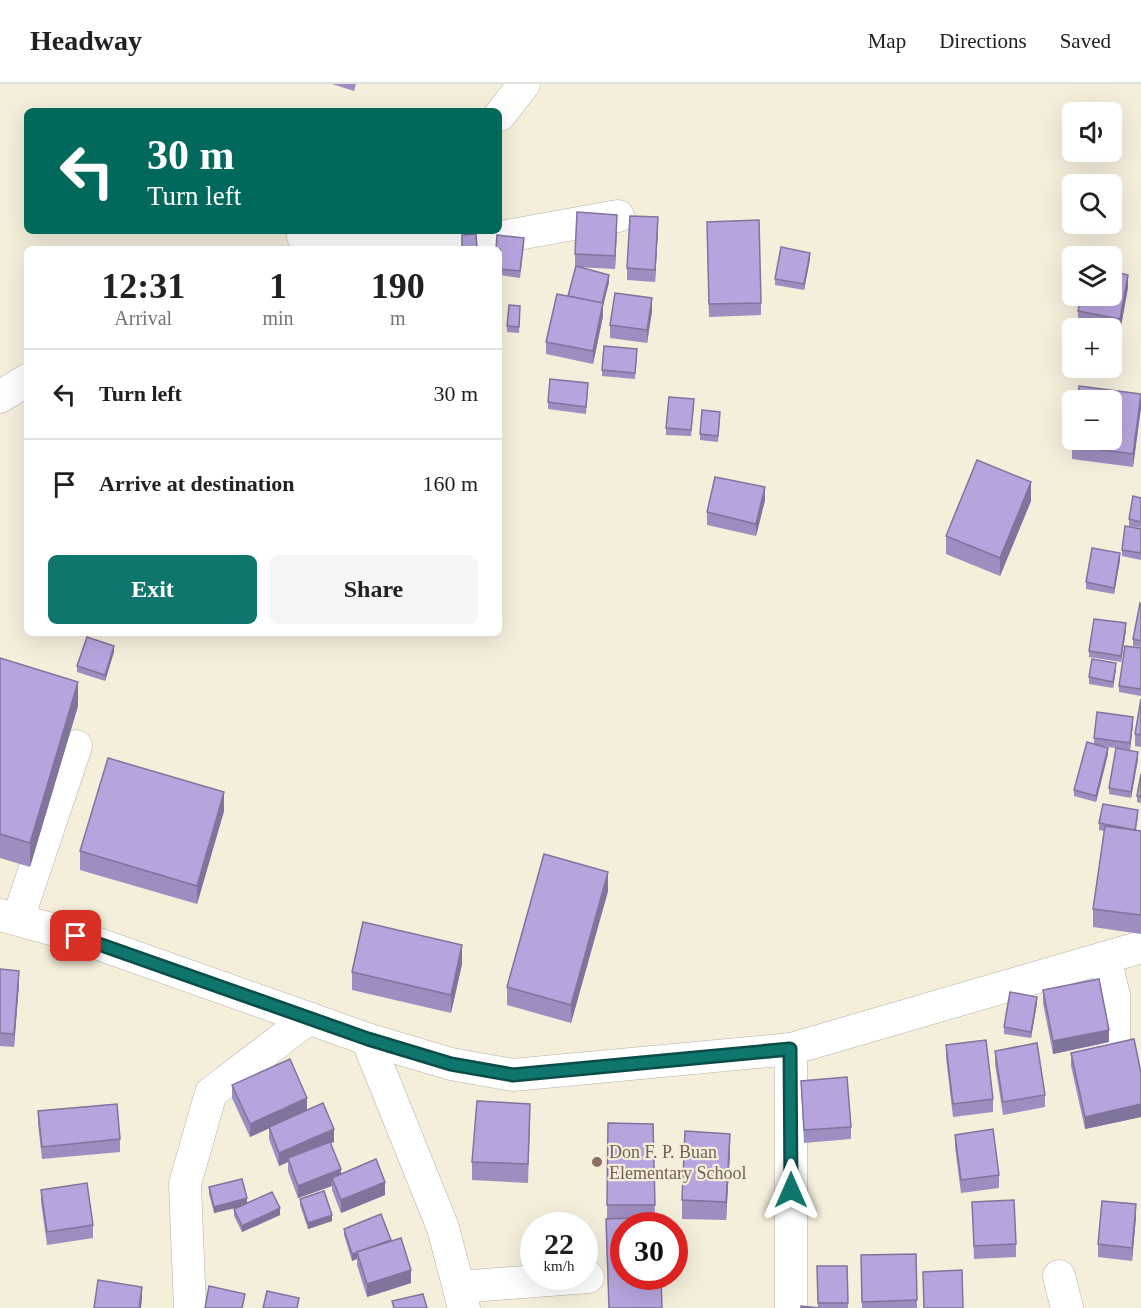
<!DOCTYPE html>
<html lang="en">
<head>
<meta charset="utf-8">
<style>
	:root { --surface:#fff; --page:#f6f6f6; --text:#202124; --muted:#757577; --line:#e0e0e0; --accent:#0f766e }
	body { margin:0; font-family:Georgia,serif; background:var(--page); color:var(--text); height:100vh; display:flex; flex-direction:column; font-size:22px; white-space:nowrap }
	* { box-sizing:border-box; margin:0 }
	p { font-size:20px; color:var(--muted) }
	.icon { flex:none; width:33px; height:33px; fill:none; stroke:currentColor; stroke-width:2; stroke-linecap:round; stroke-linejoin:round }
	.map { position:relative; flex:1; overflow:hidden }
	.panel { position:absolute; left:24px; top:162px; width:478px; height:390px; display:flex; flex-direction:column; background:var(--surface); border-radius:9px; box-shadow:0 6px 24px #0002 }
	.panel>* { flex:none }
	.top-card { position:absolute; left:24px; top:24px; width:478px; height:126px; border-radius:9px; box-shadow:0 6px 24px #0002; background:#00695c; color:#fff; overflow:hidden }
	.buttons { position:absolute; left:1062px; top:18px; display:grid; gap:12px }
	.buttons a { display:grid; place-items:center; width:60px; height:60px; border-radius:9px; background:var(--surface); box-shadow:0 6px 24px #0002; font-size:30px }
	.speed { position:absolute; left:520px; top:1128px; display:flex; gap:12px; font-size:30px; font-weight:700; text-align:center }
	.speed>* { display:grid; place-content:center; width:78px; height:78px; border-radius:50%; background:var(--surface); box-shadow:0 6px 24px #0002; line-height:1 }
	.speed small { font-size:15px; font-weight:400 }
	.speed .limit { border:9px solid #d22; background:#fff; color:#111 }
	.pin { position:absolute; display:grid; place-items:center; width:51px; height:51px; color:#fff; margin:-26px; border-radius:12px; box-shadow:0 3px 9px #0006 }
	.me { position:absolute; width:66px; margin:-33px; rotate:0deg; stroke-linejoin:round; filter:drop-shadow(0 0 4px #0008) }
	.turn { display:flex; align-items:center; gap:21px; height:126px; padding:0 24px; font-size:27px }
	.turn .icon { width:78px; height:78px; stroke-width:2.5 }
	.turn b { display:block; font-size:42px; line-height:51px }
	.eta { display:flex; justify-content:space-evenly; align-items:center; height:102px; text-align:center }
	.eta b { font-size:36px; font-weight:600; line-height:42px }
	.action { display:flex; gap:12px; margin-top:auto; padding:12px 24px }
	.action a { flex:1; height:69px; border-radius:9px; background:var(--accent); color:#fff; font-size:24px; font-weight:600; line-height:69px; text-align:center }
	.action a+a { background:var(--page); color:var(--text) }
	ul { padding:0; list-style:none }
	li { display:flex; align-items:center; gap:18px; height:90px; padding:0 24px; border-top:2px solid var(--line) }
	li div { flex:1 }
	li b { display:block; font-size:22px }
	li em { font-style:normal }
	header { display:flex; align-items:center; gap:36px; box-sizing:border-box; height:84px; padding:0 30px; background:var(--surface); border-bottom:2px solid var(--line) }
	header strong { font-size:28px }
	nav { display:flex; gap:33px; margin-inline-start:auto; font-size:21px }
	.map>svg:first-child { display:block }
</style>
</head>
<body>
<header>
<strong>Headway</strong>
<nav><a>Map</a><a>Directions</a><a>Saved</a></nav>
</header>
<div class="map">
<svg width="1141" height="1224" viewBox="0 0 1141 1224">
	<rect width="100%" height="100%" fill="#f4eedb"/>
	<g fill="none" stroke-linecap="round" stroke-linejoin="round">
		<defs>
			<g id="minor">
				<polyline points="500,31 524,0"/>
				<polyline points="303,152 434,161 501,153 618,132"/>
				<polyline points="0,313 27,296"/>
				<polyline points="0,831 76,852 367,955 451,980 513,991 791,965 1141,863"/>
				<polyline points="18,835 76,662"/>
				<polyline points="1105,874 1114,911 1114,955"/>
				<polyline points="367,955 443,1144 464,1224"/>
				<polyline points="791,965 791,1224"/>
				<polyline points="1059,1192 1067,1224"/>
				<polyline points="459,1203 588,1193"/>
				<polyline points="190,1224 185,1100 211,1009 309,934"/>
			</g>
		</defs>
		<use href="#minor" stroke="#b5af9d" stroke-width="33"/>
		<use href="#minor" stroke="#fff" stroke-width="32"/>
	</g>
	<g fill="#9d8dc0">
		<polygon points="332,0 356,0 354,7"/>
		<polygon points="617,143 615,185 576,183 609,198 603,222 603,232 593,280 546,270 546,258 568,212 576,183 575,183 575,170"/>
		<polygon points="658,146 655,198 627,196 627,184"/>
		<polygon points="707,150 761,219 761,231 709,233"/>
		<polygon points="524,160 520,194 500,191 500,165"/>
		<polygon points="810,175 804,206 775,201 775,195"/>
		<polygon points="1128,203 1120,248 1112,246 1112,244 1104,244 1078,240 1078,227"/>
		<polygon points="652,227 647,259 610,254 610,241"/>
		<polygon points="520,228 519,249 507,248 507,242"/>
		<polygon points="637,272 635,295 602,292 602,286"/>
		<polygon points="588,306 586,330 548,325 548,318"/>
		<polygon points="694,322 691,352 666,351 666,344"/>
		<polygon points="1141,323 1133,383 1072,375 1072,362"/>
		<polygon points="720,335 718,358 700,356 700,350"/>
		<polygon points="1141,414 1141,444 1129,442 1129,435"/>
		<polygon points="765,416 756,452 707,441 707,428"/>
		<polygon points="1031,417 1000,492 946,470 946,452"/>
		<polygon points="1141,445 1141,476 1122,472 1122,466"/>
		<polygon points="1120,476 1114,510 1086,505 1086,498"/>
		<polygon points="1141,520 1141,563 1133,562 1133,555"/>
		<polygon points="1126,546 1121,578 1089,573 1089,567"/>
		<polygon points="1141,564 1141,612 1119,608 1119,602"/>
		<polygon points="114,568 105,597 77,588 77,582"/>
		<polygon points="0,574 78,622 30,783 0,774"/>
		<polygon points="1116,585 1113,604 1089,600 1089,593"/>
		<polygon points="1141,615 1141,663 1135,662 1135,650"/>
		<polygon points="1133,640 1130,666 1101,662 1108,670 1096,718 1074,712 1074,706 1094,660 1094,654"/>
		<polygon points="1138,675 1131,714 1109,710 1109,704"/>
		<polygon points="1141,690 1141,719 1137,718 1137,712"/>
		<polygon points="224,727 197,820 80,786 80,767"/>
		<polygon points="1138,732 1136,746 1141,747 1141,850 1093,843 1093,825 1104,747 1099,746 1099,739"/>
		<polygon points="608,807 571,939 507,921 507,903"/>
		<polygon points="462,880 451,929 352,906 352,888"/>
		<polygon points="0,885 19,900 14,963 0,962"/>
		<polygon points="1043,906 1109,958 1053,970 1043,919"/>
		<polygon points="1037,919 1031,954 1004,950 1004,943"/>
		<polygon points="946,961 993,1015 993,1028 953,1033 946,974"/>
		<polygon points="995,967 1045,1011 1045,1023 1003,1031 995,980"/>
		<polygon points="1071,969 1141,989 1141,1033 1085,1045 1071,982"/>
		<polygon points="801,997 851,1043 851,1055 804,1059"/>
		<polygon points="232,1001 307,1026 334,1058 331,1059 341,1090 385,1111 341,1129 332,1106 332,1102 298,1114 288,1087 288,1078 279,1082 269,1055 269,1044 250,1053 232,1014"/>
		<polygon points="38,1027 120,1055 120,1068 42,1075 38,1040"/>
		<polygon points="530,1039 528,1099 472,1096 472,1078"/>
		<polygon points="608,1039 653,1040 655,1133 662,1224 609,1224 606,1154 606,1135 607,1135"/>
		<polygon points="955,1051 999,1091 999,1104 961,1109 955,1063"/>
		<polygon points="730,1068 726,1136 682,1135 682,1116"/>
		<polygon points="209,1103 247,1119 280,1131 242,1148 234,1132 234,1125 240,1123 214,1129 209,1110"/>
		<polygon points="41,1106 93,1141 93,1154 47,1161 41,1118"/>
		<polygon points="300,1115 332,1137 308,1145 300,1121"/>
		<polygon points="972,1118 1016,1160 1016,1173 974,1175"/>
		<polygon points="1136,1133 1132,1177 1098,1173 1098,1160"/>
		<polygon points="344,1145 391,1157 411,1199 367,1213 357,1181 357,1175 352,1177 344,1151"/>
		<polygon points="916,1170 917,1224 862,1224 861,1171"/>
		<polygon points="817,1182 847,1182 848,1224 801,1224 818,1224"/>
	</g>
	<g fill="#80739c">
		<polygon points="617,131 617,143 615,185 615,172"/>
		<polygon points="658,133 658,146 655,198 655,186"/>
		<polygon points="810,169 810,175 804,206 804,200"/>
		<polygon points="609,191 609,198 603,222 603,232 593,280 593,267 602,221"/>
		<polygon points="1128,191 1128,203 1120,248 1120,235"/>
		<polygon points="652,214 652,227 647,259 647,246"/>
		<polygon points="1141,310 1141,323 1133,383 1133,370"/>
		<polygon points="1031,398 1031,417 1000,492 1000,474"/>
		<polygon points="765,403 765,416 756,452 756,440"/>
		<polygon points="1120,469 1120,476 1114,510 1114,504"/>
		<polygon points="1126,539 1126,546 1121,578 1121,572"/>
		<polygon points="114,562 114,568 105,597 105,591"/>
		<polygon points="1116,579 1116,585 1113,604 1113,598"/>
		<polygon points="78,598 78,622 30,783 30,759"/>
		<polygon points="1133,633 1133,640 1130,666 1130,659"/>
		<polygon points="1108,664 1108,670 1096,718 1096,712"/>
		<polygon points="1138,668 1138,675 1131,714 1131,708"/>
		<polygon points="224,708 224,727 197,820 197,802"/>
		<polygon points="608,788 608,807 571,939 571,921"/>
		<polygon points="462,861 462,880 451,929 451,911"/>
		<polygon points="19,887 19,900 14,963 14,950"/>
		<polygon points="1037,913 1037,919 1031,954 1031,948"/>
		<polygon points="1109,946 1109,958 1053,970 1053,957"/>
		<polygon points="307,1014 307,1027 250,1053 250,1040"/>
		<polygon points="1141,1020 1141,1033 1085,1045 1085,1033"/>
		<polygon points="334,1045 334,1058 289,1077 288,1074 288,1078 279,1082 279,1069"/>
		<polygon points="730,1050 730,1068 726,1136 726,1118"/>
		<polygon points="341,1085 341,1098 332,1094 332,1102 298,1114 298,1102"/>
		<polygon points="385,1098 385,1111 341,1129 341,1116"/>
		<polygon points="247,1114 247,1121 214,1129 214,1123"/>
		<polygon points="1136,1120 1136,1133 1132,1177 1132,1164"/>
		<polygon points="280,1124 280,1131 242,1148 242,1142"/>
		<polygon points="332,1131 332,1137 308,1145 308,1139"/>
		<polygon points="357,1169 357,1175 352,1177 352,1170"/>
		<polygon points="411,1186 411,1199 367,1213 367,1200"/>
		<polygon points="142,1203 142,1215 141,1224 139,1224"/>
	</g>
	<g fill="#b7a4df" stroke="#80739c" stroke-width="1.5">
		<polygon points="577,128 617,131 615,172 575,170"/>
		<polygon points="630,132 658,133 655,186 627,184"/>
		<polygon points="759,136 761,219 709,220 707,138"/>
		<polygon points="476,150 477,165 462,165 462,151"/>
		<polygon points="497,151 524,154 520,187 500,185 500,165 496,165"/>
		<polygon points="781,163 810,169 804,200 775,195"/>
		<polygon points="576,182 609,191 602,219 568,212"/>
		<polygon points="1112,187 1128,191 1120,235 1078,227 1081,212 1112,212"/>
		<polygon points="615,209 652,214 647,246 610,241"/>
		<polygon points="557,210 603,219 593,267 546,258"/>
		<polygon points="509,221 520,222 519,243 507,242"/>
		<polygon points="604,262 637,265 635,289 602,286"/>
		<polygon points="550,295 588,299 586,323 548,318"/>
		<polygon points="1079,302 1141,310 1133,370 1072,362 1073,356 1112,356 1112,316 1078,316"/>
		<polygon points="669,313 694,315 691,346 666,344"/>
		<polygon points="702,326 720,328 718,352 700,350"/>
		<polygon points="977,376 1031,398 1000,474 946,452"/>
		<polygon points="715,393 765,403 756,440 707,428"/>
		<polygon points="1133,412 1141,414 1141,438 1129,435"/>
		<polygon points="1125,442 1141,445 1141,469 1122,466"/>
		<polygon points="1092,464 1120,469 1114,504 1086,498"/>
		<polygon points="1140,519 1141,520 1141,557 1133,555"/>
		<polygon points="1094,535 1126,539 1121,572 1089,567"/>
		<polygon points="87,553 114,562 105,591 77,582"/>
		<polygon points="1125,562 1141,564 1141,605 1119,602"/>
		<polygon points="0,574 78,598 30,759 0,750"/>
		<polygon points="1092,575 1116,579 1113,598 1089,593"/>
		<polygon points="1141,615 1141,651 1135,650"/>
		<polygon points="1097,628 1133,633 1130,659 1094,654"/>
		<polygon points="1087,658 1108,664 1096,712 1074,706"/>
		<polygon points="1116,664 1138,668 1131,708 1109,704"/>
		<polygon points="108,674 224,708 197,802 80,767"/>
		<polygon points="1141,690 1141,712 1137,712"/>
		<polygon points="1103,720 1138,726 1135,746 1099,739"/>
		<polygon points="1105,742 1141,747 1141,831 1093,825"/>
		<polygon points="544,770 608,788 571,921 507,903"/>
		<polygon points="363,838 462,861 451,911 352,888"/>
		<polygon points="0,885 19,887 14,950 0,949"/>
		<polygon points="1099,895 1109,946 1053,957 1043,906"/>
		<polygon points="1010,908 1037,913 1031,948 1004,943"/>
		<polygon points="1134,955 1141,989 1141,1020 1085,1033 1071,969"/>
		<polygon points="986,956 993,1015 953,1020 946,961"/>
		<polygon points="1037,959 1045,1011 1003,1018 995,967"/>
		<polygon points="290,975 307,1014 250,1040 232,1001"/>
		<polygon points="847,993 851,1043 804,1046 801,997"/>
		<polygon points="477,1017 530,1020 528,1080 472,1078"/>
		<polygon points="323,1019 334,1045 279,1069 269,1043"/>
		<polygon points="117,1020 120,1055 42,1063 38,1027"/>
		<polygon points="608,1039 653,1040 655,1121 607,1121"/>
		<polygon points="993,1045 999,1091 961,1096 955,1051"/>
		<polygon points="685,1047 730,1050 726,1118 682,1116"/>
		<polygon points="330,1058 341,1085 298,1102 288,1074"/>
		<polygon points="376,1075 385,1098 341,1116 332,1094"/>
		<polygon points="242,1095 247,1114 214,1123 209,1103"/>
		<polygon points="87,1099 93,1141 47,1148 41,1106"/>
		<polygon points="324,1107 332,1131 308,1139 300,1115"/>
		<polygon points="272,1108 280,1124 242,1142 234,1125"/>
		<polygon points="1014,1116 1016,1160 974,1162 972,1118"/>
		<polygon points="1102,1117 1136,1120 1132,1164 1098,1160"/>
		<polygon points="381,1130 391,1156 357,1168 357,1169 352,1170 344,1145"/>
		<polygon points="659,1133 660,1142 624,1142 624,1192 661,1192 662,1224 609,1224 606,1135"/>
		<polygon points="401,1154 411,1186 367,1200 357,1168"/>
		<polygon points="916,1170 917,1216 862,1218 861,1171"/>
		<polygon points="817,1182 847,1182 848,1219 818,1219"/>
		<polygon points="962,1186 963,1224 924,1224 923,1188"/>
		<polygon points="98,1196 142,1203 139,1224 94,1224"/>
		<polygon points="209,1202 245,1210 242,1224 205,1224"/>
		<polygon points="267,1207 299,1214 297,1224 263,1224"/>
		<polygon points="423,1210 427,1224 394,1224 392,1217"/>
		<polygon points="801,1222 819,1224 801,1224"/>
	</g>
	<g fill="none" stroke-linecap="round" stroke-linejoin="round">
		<defs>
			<polyline id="route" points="76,852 368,955 451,980 513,991 790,965 791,1106"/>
		</defs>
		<use href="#route" stroke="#0a4d48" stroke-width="15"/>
		<use href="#route" stroke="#0f766e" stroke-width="10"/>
	</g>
	<circle fill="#8d6e63" stroke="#f4eedb" stroke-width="2" cx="597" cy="1078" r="6"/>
	<g text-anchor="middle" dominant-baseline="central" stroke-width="4.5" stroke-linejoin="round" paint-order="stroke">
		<g font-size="18" fill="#785e54" stroke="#f4eedb" text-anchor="start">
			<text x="609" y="1068">Don F. P. Buan<tspan x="609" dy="21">Elementary School</tspan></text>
		</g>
	</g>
</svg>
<div class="buttons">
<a><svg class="icon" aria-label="sound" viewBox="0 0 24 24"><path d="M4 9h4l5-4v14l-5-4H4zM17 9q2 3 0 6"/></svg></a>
<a><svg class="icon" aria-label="search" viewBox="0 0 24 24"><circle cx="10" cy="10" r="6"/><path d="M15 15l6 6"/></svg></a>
<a><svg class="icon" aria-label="layers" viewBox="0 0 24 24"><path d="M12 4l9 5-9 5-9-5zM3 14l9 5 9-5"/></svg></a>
<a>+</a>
<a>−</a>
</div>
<div class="speed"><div>22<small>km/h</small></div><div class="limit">30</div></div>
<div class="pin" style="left:76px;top:852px;background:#d93025"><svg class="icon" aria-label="arrive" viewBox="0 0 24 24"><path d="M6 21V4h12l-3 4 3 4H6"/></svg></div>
<svg class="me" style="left:791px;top:1106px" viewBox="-20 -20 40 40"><path d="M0-17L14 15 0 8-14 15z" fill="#0f766e" stroke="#fff" stroke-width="4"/></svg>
<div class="top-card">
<div class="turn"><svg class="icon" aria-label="left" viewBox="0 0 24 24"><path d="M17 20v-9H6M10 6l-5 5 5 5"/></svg><div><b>30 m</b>Turn left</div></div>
</div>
<section class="panel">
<div class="eta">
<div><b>12:31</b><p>Arrival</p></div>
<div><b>1</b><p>min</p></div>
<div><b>190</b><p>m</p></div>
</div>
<ul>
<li><svg class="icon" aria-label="left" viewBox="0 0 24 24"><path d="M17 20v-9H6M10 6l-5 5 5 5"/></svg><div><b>Turn left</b></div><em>30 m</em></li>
<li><svg class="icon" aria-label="arrive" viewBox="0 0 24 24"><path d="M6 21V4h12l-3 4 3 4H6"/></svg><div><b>Arrive at destination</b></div><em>160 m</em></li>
</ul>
<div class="action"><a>Exit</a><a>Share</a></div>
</section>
</div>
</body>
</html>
